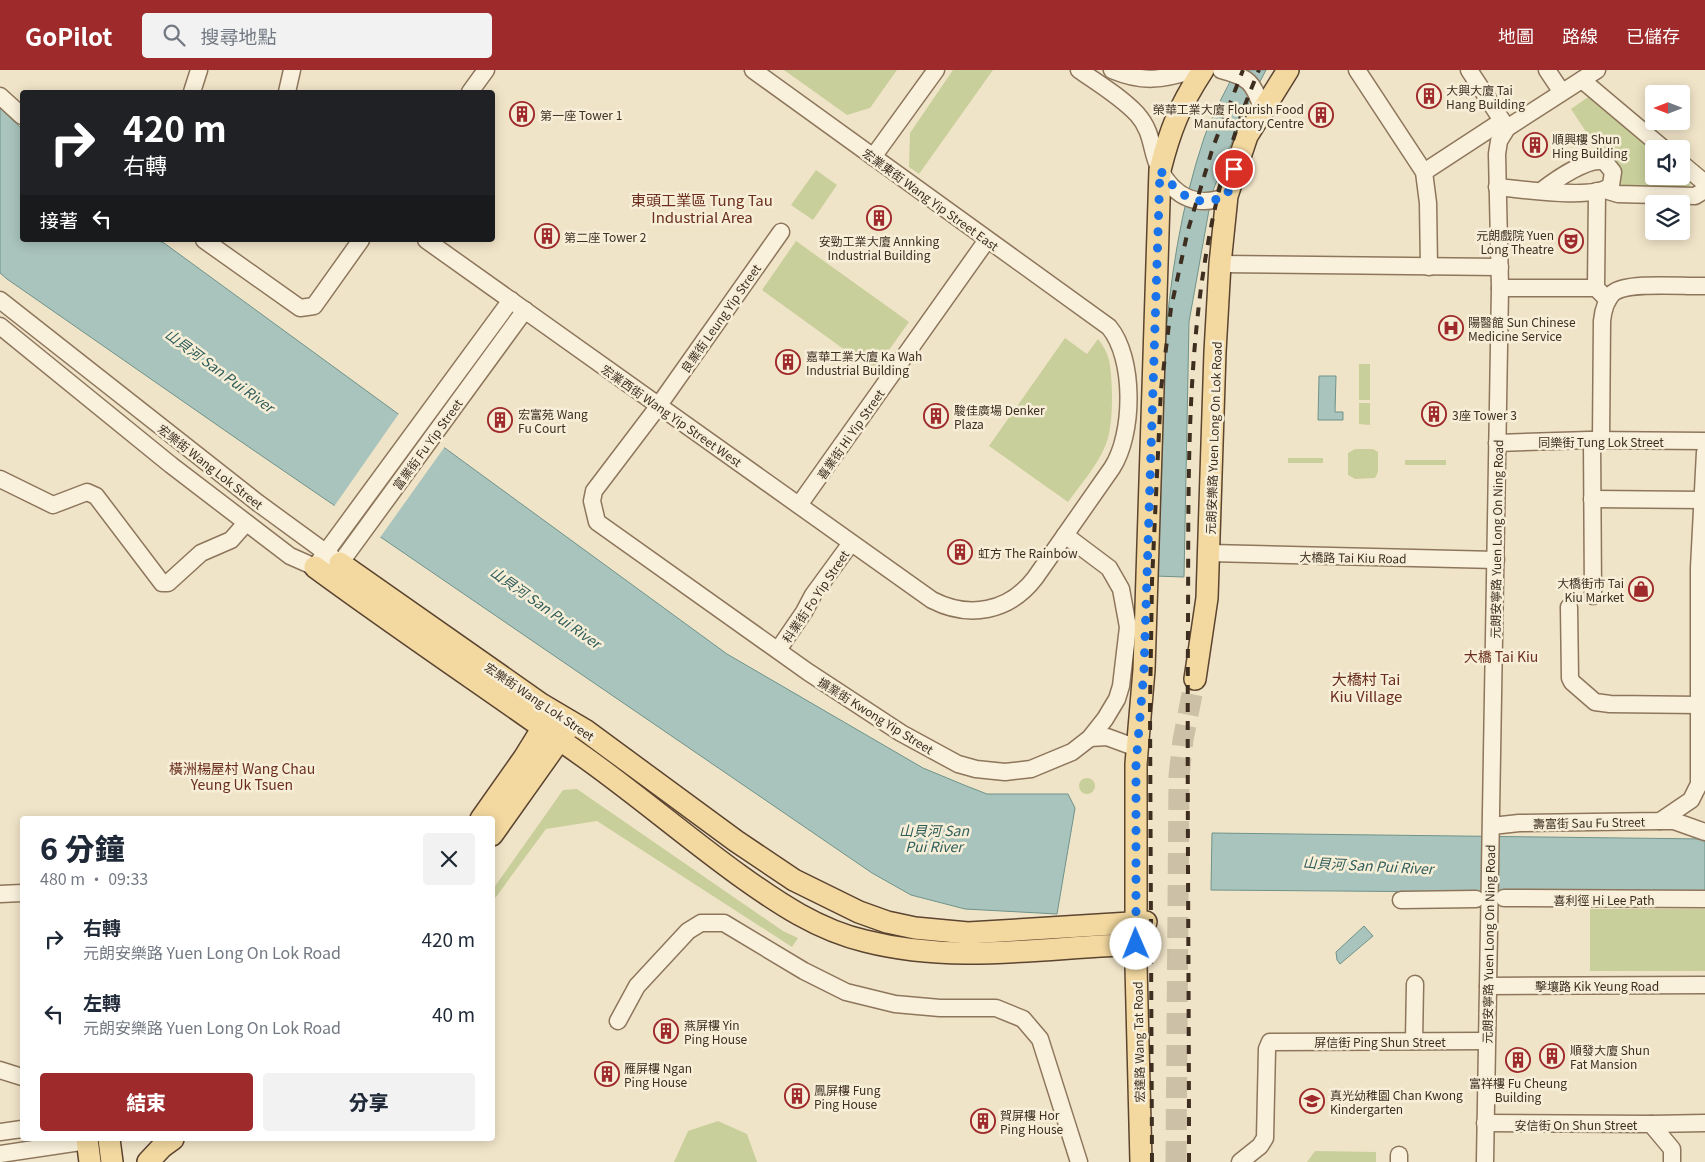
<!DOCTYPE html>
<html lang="zh-TW">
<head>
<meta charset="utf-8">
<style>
	:root { --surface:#fff; --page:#f2f2f3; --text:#1f2937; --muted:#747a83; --accent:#9e2a2b }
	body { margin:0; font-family:Georgia,"Noto Sans TC",serif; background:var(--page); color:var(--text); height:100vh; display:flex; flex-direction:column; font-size:19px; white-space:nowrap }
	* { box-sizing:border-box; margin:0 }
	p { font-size:16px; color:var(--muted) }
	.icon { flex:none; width:28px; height:28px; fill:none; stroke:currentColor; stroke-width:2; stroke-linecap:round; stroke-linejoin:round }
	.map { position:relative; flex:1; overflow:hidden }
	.details { position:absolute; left:20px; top:746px; width:475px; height:325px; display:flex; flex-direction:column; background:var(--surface); border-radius:5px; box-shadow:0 2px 12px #0003 }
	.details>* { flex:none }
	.hud { position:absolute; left:20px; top:20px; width:475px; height:152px; border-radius:5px; box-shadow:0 2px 12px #0003; background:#202124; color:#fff; overflow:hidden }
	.needle { width:32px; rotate:270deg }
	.buttons { position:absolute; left:1645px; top:15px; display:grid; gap:10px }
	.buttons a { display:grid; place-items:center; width:45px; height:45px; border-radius:5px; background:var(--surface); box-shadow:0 2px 12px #0003; font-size:25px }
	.pin { position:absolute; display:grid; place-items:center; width:42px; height:42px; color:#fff; margin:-21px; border:2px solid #fff; border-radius:50%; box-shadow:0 1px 5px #0007 }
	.me { position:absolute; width:55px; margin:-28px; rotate:359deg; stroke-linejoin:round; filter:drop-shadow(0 0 4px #0008) }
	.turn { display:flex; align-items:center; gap:18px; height:105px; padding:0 20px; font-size:22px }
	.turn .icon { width:65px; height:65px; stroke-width:2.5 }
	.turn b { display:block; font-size:35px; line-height:42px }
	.then { display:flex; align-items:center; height:48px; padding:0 20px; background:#0003; gap:10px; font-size:19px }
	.round { display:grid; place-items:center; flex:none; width:52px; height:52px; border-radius:5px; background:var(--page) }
	.headline { display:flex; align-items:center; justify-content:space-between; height:85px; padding:0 20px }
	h1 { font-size:30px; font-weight:800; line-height:38px }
	.primary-button { display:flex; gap:10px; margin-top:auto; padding:10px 20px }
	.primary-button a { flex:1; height:58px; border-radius:5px; background:var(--accent); color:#fff; font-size:20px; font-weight:800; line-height:58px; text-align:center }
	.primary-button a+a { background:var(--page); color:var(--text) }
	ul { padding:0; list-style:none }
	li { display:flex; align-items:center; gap:15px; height:75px; padding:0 20px }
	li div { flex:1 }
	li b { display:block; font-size:19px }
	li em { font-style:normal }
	header { display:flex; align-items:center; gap:30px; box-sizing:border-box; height:70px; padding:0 25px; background:var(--accent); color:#fff }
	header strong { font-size:24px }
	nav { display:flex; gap:28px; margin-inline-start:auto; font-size:18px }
	.search { width:350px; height:45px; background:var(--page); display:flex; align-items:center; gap:12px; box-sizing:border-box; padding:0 18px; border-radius:5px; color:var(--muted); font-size:19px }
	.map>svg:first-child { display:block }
</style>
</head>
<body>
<header>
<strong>GoPilot</strong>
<div class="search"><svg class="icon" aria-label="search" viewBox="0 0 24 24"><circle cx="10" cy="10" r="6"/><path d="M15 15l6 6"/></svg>搜尋地點</div>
<nav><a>地圖</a><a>路線</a><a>已儲存</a></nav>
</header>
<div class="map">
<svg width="1705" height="1092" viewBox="0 0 1705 1092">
	<rect width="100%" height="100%" fill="#f0e4c8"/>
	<g fill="#c9cf9b">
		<polygon points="784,0 897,0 870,38 847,45"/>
		<polygon points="953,0 993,0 919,104 909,97 910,63"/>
		<path d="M1591 25 1654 79V106H1681V100L1690 107V120L1621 121C1622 100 1621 85 1598 80L1571 39Z"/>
		<polygon points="816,100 837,115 813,150 791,135"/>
		<polygon points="796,171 909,252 874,301 762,220"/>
		<path d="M1065 268 1087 284 1098 269C1103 275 1107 282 1109 290 1113 309 1114 355 1106 374 1098 395 1081 414 1068 432L989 376Z"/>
		<rect x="1359" y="294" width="11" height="36"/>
		<polygon points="1359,333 1370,333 1370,355 1359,354"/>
		<polygon points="1355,379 1373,379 1378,382 1378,402 1375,408 1355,409 1348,405 1348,383"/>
		<rect x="1288" y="388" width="35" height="5"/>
		<rect x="1405" y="390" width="41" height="5"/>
		<circle cx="1087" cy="716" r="8"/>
		<polygon points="577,719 783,861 798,868 792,877 597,751 546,759 493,831 493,819 563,720"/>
		<rect x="1590" y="839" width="115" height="62"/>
		<polygon points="718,1051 747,1064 757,1092 674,1092 688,1061"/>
		<polygon points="1315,1081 1376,1082 1376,1092 1307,1092"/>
	</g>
	<g fill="#a9c4bc" stroke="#6f938a">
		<path d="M1236 0H1266L1242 46 1212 123 1189 252 1184 507 1154 506C1161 362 1157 207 1204 68 1212 45 1225 22 1236 0Z"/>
		<polygon points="0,38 22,59 22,170 156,170 164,173 727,584 923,698 964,715 987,724 1068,724 1075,738 1057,844 965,839 911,825 872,803 243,373 7,209 0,203"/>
		<polygon points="1319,306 1336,306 1335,342 1343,342 1343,350 1318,350"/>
		<polygon points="1212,763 1705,769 1705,824 1211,820"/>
		<polygon points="1364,856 1373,866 1340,894 1337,890 1336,882"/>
	</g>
	<polygon fill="#f0e4c8" points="400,342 446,375 379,469 333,438"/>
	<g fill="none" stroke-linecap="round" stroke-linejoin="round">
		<polyline stroke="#ccc0a6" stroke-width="21" stroke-dasharray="21 11" stroke-linecap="butt" points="1176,1092 1179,706 1183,670 1195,609"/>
		<defs>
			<g id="minor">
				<path d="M1079 0C1098 13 1121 27 1137 44 1154 63 1150 81 1160 100 1175 128 1199 138 1227 126"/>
				<path d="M1112 0C1143 13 1162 10 1194 0"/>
				<path d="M1221 0C1248 7 1254 12 1262 39"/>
				<polyline points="1357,0 1424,102 1428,133 1429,197"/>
				<polyline points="1469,0 1507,58"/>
				<polyline points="1547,0 1561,21"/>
				<polyline points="1582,10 1664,79"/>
				<polyline points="192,22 199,0"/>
				<polyline points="287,22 292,0"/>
				<polyline points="470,22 486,0"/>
				<polyline points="0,26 22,46"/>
				<polyline points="873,87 936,0"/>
				<polyline points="1681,93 1705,113"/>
				<polyline points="1424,102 1502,51"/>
				<path d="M1497 117C1520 119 1596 131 1611 115L1613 102 1605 92C1589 86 1554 111 1541 121"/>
				<polyline points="1605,120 1618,124 1695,126 1705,120"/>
				<polyline points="1597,121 1596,218 1608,230"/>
				<polyline points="781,162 654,342 594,421 592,431 597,452 808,602 901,663 958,694 976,699 1005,702 1031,699 1072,682 1090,668 1105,649 1117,629 1121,616 1128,557 1121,519 1109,498 1065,465"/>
				<polyline points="204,170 300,238 314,236 361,170"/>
				<path d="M426 170 932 530C969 549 1009 542 1035 508L1112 398C1134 364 1135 288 1109 257L753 0"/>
				<polyline points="1220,194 1500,197"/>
				<polyline points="1500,218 1596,218"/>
				<polyline points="0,230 258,433 332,487"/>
				<polyline points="0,256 171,395 290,486 315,497 511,230"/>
				<polyline points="1592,370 1593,526"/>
				<path d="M1601 370 1602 251C1603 241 1605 231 1613 223 1628 211 1685 217 1705 216"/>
				<polyline points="1497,373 1589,370 1705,371"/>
				<polyline points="0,409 53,435 87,422 96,426 162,513 168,513 201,483 231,470 246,453"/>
				<polyline points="1592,429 1703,430"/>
				<polyline points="799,435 987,170"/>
				<polyline points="1210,483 1496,490"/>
				<polyline points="333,503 525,240"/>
				<polyline points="1569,537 1570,608 1572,612 1595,632 1610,634 1700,635"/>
				<polyline points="778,580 804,542 813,525 851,473"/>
				<polyline points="1090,668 1107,667 1137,678"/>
				<polyline points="1660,751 1674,751 1705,762"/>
				<polyline points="1492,756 1519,753 1660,751 1691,730 1699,714 1699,498 1705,382"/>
				<polyline points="0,824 22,823"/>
				<polyline points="1504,828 1705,829"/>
				<polyline points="1401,830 1476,829"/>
				<polyline points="1488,916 1705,915"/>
				<polyline points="618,951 637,916 688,861 701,853 724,853 804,901 846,922 895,934 940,938 996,938 1023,949 1040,969 1079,1092"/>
				<polyline points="1414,971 1415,914"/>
				<polyline points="0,1000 22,1007"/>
				<polyline points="1485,1053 1651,1054 1672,1079 1672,1092"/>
				<polyline points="1651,1054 1705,1053"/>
				<polyline points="0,1062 22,1059"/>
				<polyline points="0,1084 87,1071"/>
				<polyline points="1240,1092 1260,1076 1265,1068 1267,979 1270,972 1486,971"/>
				<polyline points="1399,1092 1399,1085"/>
				<polyline points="1485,1092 1500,218 1497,84 1499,71 1507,58 1597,0"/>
			</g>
			<g id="major">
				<polyline points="340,493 541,634 585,660 736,771 794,810 859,842 887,852 915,858 968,863 1146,852"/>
				<path d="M315 497C402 561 492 621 580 684 634 722 685 766 739 805 778 833 818 860 865 871 959 895 1050 876 1145 874"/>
				<polyline points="1195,609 1207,528 1215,282 1220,194 1227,126 1247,66 1288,0"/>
				<polyline points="481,749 524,688 550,646"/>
				<polyline points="492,765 568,658"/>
				<polyline points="87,1069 90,1092"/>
				<polyline points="109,1069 112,1092"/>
				<polyline points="148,1092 162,1077 173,1069"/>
				<path d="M1141 1092 1136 896V694L1144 600 1160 100C1170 60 1180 35 1203 0"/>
			</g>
		</defs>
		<use href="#minor" stroke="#8d765c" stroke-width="19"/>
		<use href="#major" stroke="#5b4430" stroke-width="24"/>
		<use href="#minor" stroke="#faf1dc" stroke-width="16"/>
		<use href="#major" stroke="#f3d9a0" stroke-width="21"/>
		<g stroke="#3d2e20" stroke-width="4" stroke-dasharray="9 9" stroke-linecap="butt">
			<polyline points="1152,1092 1150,636 1152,511 1161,319 1171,238 1188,160 1213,77 1243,0"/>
			<path d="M1189 1092C1189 913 1187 734 1188 555 1189 365 1182 179 1259 0"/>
		</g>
	</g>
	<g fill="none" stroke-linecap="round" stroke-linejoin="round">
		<path stroke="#1a73e8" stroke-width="9" stroke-dasharray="0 16.2" d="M1136 874V694L1144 600 1160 100C1179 125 1194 139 1227 126L1234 99"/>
	</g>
	<defs>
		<symbol id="building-ring" viewBox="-11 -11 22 22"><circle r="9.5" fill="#f7eed8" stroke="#9e2a2b" stroke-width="1.5"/><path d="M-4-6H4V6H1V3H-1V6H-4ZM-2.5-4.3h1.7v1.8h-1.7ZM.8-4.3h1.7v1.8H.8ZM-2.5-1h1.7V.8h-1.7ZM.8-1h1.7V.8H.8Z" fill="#9e2a2b"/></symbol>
		<symbol id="theatre-ring" viewBox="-11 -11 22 22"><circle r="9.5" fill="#f7eed8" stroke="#9e2a2b" stroke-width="1.5"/><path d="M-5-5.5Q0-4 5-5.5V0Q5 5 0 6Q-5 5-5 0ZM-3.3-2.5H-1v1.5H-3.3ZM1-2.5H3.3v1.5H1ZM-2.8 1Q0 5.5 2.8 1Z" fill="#9e2a2b"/></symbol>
		<symbol id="hospital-ring" viewBox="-11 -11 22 22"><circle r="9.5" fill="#f7eed8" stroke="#9e2a2b" stroke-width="1.5"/><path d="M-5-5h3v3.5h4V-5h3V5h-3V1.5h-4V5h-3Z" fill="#9e2a2b"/></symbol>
		<symbol id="shop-ring" viewBox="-11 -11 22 22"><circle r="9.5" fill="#f7eed8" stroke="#9e2a2b" stroke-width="1.5"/><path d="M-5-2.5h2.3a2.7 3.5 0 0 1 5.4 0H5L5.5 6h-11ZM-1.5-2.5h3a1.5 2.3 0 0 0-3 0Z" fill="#9e2a2b"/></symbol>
		<symbol id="school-ring" viewBox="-11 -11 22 22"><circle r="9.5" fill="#f7eed8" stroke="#9e2a2b" stroke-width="1.5"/><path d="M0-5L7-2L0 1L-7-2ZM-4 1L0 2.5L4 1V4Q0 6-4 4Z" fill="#9e2a2b"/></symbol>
	</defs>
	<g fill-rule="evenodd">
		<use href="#building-ring" x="1415" y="12" width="28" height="28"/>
		<use href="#building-ring" x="508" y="30" width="28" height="28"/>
		<use href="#building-ring" x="1307" y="31" width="28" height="28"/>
		<use href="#building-ring" x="1521" y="61" width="28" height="28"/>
		<use href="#building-ring" x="865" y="134" width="28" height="28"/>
		<use href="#building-ring" x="533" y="152" width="28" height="28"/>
		<use href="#theatre-ring" x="1557" y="157" width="28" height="28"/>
		<use href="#hospital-ring" x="1437" y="244" width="28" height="28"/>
		<use href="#building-ring" x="774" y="278" width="28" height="28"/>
		<use href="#building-ring" x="1420" y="330" width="28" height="28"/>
		<use href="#building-ring" x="922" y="332" width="28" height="28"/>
		<use href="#building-ring" x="486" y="336" width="28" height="28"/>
		<use href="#building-ring" x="946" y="468" width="28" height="28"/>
		<use href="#shop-ring" x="1627" y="505" width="28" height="28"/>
		<use href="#building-ring" x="652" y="947" width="28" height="28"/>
		<use href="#building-ring" x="1538" y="972" width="28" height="28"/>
		<use href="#building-ring" x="1504" y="976" width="28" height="28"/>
		<use href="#building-ring" x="593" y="990" width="28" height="28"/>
		<use href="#building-ring" x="783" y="1012" width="28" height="28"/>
		<use href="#school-ring" x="1298" y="1017" width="28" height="28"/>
		<use href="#building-ring" x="969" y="1037" width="28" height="28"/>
	</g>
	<g text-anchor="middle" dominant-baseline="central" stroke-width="5" stroke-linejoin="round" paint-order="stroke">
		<g font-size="12" fill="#3d2e20" stroke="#f7eed8" text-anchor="start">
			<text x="1446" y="19">大興大廈 Tai<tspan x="1446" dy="14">Hang Building</tspan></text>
			<text x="1304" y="38" text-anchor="end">榮華工業大廈 Flourish Food<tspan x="1304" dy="14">Manufactory Centre</tspan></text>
			<text x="540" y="44">第一座 Tower 1</text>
			<text x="1552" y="68">順興樓 Shun<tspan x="1552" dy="14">Hing Building</tspan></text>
			<text x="1554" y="164" text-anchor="end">元朗戲院 Yuen<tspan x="1554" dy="14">Long Theatre</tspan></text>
			<text x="564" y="166">第二座 Tower 2</text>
			<text x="879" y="170" text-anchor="middle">安勁工業大廈 Annking<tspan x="879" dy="14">Industrial Building</tspan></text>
			<text x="1468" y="251">陽醫館 Sun Chinese<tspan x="1468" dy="14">Medicine Service</tspan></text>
			<text x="806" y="285">嘉華工業大廈 Ka Wah<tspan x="806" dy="14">Industrial Building</tspan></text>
			<text x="954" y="339">駿佳廣場 Denker<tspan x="954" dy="14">Plaza</tspan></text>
			<text x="518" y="343">宏富苑 Wang<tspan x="518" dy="14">Fu Court</tspan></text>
			<text x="1452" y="344">3座 Tower 3</text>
			<text x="978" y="482">虹方 The Rainbow</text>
			<text x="1624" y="512" text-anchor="end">大橋街市 Tai<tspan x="1624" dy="14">Kiu Market</tspan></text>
			<text x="684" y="954">燕屏樓 Yin<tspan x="684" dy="14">Ping House</tspan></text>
			<text x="1570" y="979">順發大廈 Shun<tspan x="1570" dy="14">Fat Mansion</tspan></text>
			<text x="624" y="997">雁屏樓 Ngan<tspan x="624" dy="14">Ping House</tspan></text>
			<text x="1518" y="1012" text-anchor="middle">富祥樓 Fu Cheung<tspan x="1518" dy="14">Building</tspan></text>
			<text x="814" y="1019">鳳屏樓 Fung<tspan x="814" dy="14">Ping House</tspan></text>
			<text x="1330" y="1024">真光幼稚園 Chan Kwong<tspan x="1330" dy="14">Kindergarten</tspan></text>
			<text x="1000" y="1044">賀屏樓 Hor<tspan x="1000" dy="14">Ping House</tspan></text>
		</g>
		<g font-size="12" fill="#3d2e20" stroke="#f7eed8">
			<text transform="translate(931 129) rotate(36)">宏業東街 Wang Yip Street East</text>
			<text transform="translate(720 248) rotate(-55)">良業街 Leung Yip Street</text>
			<text transform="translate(672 345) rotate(35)">宏業西街 Wang Yip Street West</text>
			<text transform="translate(850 364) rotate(-55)">喜業街 Hi Yip Street</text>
			<text transform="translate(1213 368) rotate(-88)">元朗安樂路 Yuen Long On Lok Road</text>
			<text x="1601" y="371">同樂街 Tung Lok Street</text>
			<text transform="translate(427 374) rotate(-54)">富業街 Fu Yip Street</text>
			<text transform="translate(211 396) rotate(38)">宏樂街 Wang Lok Street</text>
			<text transform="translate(1496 469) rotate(-89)">元朗安寧路 Yuen Long On Ning Road</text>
			<text transform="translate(1353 487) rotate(1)">大橋路 Tai Kiu Road</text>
			<text transform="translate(815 526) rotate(-56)">科業街 Fo Yip Street</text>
			<text transform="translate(540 631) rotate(34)">宏樂街 Wang Lok Street</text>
			<text transform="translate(876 645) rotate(32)">擴業街 Kwong Yip Street</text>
			<text transform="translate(1589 752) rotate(-1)">壽富街 Sau Fu Street</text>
			<text x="1604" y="829">喜利徑 Hi Lee Path</text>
			<text transform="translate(1488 874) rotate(-89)">元朗安寧路 Yuen Long On Ning Road</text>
			<text x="1597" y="915">擊壤路 Kik Yeung Road</text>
			<text x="1380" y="971">屏信街 Ping Shun Street</text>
			<text transform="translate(1138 972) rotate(-91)">宏達路 Wang Tat Road</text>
			<text x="1576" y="1054">安信街 On Shun Street</text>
		</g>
		<g font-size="14" font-style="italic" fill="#2f5d5a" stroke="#f7eed8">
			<text transform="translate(220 300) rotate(36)">山貝河 San Pui River</text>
			<text transform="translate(546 537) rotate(35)">山貝河 San Pui River</text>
			<text x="934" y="760">山貝河 San<tspan x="934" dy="16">Pui River</tspan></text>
			<text transform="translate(1368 795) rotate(3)">山貝河 San Pui River</text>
		</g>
		<g font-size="14" fill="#6b2e1e" stroke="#f7eed8">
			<text x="1501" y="586">大橋 Tai Kiu</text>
			<text x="242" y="698">橫洲楊屋村 Wang Chau<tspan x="242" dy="16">Yeung Uk Tsuen</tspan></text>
		</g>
		<g font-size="15" fill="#6b2e1e" stroke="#f7eed8">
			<text x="702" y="129">東頭工業區 Tung Tau<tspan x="702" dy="17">Industrial Area</tspan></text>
			<text x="1366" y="608">大橋村 Tai<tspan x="1366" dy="17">Kiu Village</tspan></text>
		</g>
	</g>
</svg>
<div class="buttons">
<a><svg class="needle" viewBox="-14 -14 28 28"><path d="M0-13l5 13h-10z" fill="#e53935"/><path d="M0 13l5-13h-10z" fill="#747a83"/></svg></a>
<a><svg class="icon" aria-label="sound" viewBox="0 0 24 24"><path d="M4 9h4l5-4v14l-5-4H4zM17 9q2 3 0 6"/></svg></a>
<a><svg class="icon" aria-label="layers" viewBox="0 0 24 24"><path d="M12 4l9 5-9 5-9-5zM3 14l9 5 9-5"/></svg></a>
</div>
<div class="pin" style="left:1234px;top:99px;background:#d93025"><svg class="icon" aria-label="arrive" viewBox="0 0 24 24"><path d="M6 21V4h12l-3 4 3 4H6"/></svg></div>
<svg class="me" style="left:1136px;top:874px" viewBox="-20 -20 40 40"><circle r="19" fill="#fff"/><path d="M0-13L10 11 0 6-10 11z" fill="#1a73e8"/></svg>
<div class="hud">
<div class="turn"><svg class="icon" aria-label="right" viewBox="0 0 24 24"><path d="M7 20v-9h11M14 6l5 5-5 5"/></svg><div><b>420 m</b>右轉</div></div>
<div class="then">接著<svg class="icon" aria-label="left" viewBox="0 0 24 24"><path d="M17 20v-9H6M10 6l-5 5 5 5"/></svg></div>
</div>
<section class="details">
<div class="headline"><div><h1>6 分鐘</h1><p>480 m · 09:33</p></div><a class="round"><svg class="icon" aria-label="close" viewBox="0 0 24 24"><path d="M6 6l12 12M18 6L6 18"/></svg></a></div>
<ul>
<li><svg class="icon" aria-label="right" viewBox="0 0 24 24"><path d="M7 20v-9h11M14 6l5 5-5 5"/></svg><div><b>右轉</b><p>元朗安樂路 Yuen Long On Lok Road</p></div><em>420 m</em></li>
<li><svg class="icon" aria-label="left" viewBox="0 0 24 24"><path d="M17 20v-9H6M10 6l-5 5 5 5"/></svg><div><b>左轉</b><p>元朗安樂路 Yuen Long On Lok Road</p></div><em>40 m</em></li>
</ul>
<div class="primary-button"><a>結束</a><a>分享</a></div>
</section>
</div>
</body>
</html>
